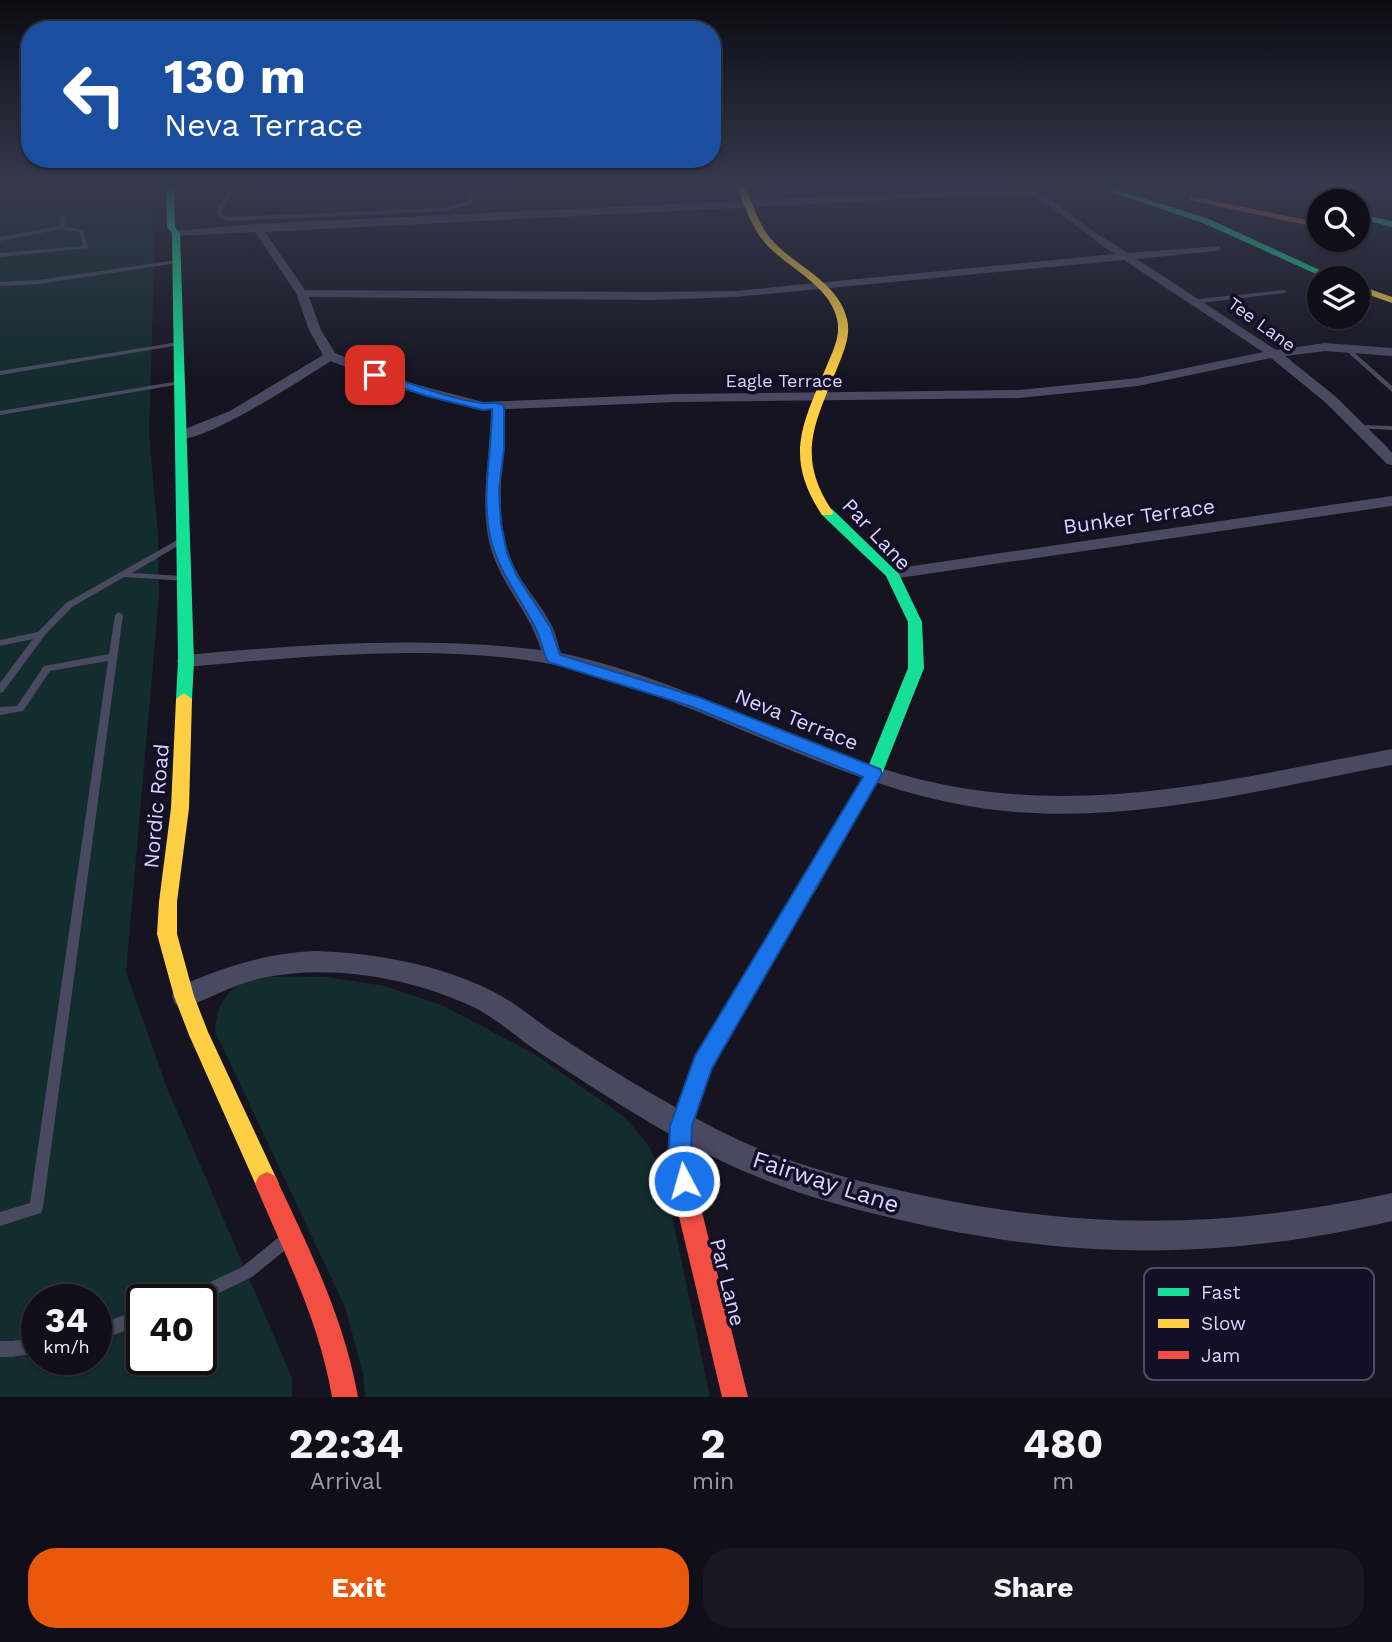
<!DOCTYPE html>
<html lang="en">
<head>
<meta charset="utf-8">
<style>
	:root { --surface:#100f19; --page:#191822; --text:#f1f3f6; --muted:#9c9ca2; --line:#302f38; --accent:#ea580c }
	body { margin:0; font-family:"Work Sans",sans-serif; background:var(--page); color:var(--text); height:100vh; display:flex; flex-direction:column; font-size:26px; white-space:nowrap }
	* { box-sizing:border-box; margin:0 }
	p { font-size:23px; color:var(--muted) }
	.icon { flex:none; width:38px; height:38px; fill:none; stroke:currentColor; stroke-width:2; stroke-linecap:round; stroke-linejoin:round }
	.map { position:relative; height:1397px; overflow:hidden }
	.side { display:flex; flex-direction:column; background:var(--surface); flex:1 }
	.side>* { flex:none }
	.hud { position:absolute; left:21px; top:21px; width:700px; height:147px; border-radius:28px; box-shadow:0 2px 5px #0004,0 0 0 2px var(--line); background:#1a4fa0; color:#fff; overflow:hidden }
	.fabs { position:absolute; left:1307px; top:189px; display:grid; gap:14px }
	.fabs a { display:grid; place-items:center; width:63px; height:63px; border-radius:50%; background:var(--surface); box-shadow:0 2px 5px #0004,0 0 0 2px var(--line); font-size:35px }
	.speed { position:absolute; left:21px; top:1284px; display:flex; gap:14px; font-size:35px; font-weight:700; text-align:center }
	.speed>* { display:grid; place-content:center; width:91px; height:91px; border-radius:50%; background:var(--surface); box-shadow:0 2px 5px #0004,0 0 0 2px var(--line); line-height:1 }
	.speed small { font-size:18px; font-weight:400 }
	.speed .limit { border:4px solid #111; border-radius:10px; background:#fff; color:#111 }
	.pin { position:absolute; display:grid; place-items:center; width:60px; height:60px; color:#fff; margin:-30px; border-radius:14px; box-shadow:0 4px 10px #0006 }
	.me { position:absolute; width:77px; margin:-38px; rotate:354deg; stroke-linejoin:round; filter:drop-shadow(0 0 5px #0008) }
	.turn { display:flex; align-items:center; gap:24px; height:147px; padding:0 28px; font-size:32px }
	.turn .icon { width:91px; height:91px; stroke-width:2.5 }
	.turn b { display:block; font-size:49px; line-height:60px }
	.eta { display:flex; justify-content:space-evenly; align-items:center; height:119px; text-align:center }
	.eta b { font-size:42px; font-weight:700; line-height:49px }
	.action { display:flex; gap:14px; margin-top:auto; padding:14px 28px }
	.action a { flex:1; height:80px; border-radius:28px; background:var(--accent); color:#fff; font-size:28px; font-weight:700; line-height:80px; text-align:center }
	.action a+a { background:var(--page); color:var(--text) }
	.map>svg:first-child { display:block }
</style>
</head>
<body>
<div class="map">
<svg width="1392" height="1397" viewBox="0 0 1392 1397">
	<rect width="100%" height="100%" fill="#161421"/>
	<g fill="#132c2d" fill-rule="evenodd">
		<path d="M152 204 154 267 149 435 158 535 159 596 126 972 167 1088 292 1378V1397H0V210ZM37 1300H96V1360H37ZM142 1300H201V1360H142Z"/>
		<path d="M328 977 384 986 444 1006 536 1055 626 1118 648 1145 663 1173 710 1397H365L363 1373 345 1307 215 1031C219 964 279 978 328 977Z"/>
	</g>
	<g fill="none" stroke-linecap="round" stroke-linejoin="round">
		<g fill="#4a4962" fill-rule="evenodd">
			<polygon points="232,186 236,186 222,211 223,216 228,217 447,208 468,201 469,186 473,186 472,203 447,211 228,221 219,218 216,211"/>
			<polygon points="305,186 360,186 358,187 317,189"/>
			<polygon points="63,215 66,217 64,226 83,230 88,248 0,257 0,253 83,246 79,232 61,229 0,241 0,237 59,226 60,217"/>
			<polygon points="176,260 179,262 178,263 39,284 0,286 0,282 39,280"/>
			<polygon points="1284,290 1287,292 1286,293 1199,303 1196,301 1199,299"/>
			<polygon points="178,342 181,344 180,345 0,375 0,371"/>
			<polygon points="1344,347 1348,347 1392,386 1392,392 1344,349"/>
			<polygon points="179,381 181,382 181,384 0,415 0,411"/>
			<polygon points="1358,425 1392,426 1392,430 1356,428 1356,426"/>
			<polygon points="179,539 182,539 186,541 132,573 183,576 186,577 187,579 186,581 124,577 72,607 45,635 3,692 0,693 0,683 33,639 0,646 0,640 38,632 66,603"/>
			<polygon points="119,612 123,615 43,1208 41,1213 0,1226 0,1212 30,1203 108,661 50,671 23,711 0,715 0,707 17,706 44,666 109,654 115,615"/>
			<polygon points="284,1235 289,1237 291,1242 289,1247 252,1277 201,1302 201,1300 180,1300 183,1295 242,1267 279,1237"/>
			<polygon points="142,1309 142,1325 96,1341 96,1325"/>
			<polygon points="37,1337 37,1353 12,1357 0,1357 0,1341 12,1341"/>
		</g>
		<g fill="#4a4962" fill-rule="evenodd">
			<path d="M1026 187 1048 197 1091 230 1128 253 1220 246V250L1216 251 1137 259 1276 350 1325 343 1392 348V356L1325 351 1285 356 1335 396 1387 447 1392 453V465L1387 464 1325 402 1271 358 1138 386 1019 398 676 402 505 409C505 456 493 508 509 554 518 582 540 601 553 628 556 635 558 645 561 653 676 677 778 737 890 771 1062 824 1221 781 1392 749V765C1258 790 1123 827 987 809 846 790 723 711 588 673 469 639 308 656 186 667L179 666 177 661 179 656 186 655C305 644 423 636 541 650 531 615 505 589 493 555 477 509 491 457 491 410H483L397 388 331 361C304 378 202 445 175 439V433L230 411 323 355 309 330 296 293 255 232 176 236 171 233 172 231 257 224ZM1025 193C1055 205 1086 236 1115 254L735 291 653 292 305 290 265 232ZM1124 260 1263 352 1138 378 1019 390 676 394 483 402 407 382 335 353 321 330 309 297 653 300 735 297Z"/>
			<polygon points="1392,496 1392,506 892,579 884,574 892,569"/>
			<path d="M315 951C376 953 438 964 492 991 516 1003 536 1021 559 1036 609 1069 662 1101 716 1129 773 1158 832 1175 894 1189 1067 1230 1219 1231 1392 1193V1221C1220 1261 1068 1260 896 1219 855 1209 813 1199 773 1183 691 1152 616 1103 543 1055 518 1039 496 1017 469 1005 407 977 329 964 262 978 235 984 210 998 184 1008L175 1004 172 996 175 988C222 968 264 953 315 951Z"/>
		</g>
		<g fill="#16e098" fill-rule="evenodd">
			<polygon points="166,186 174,186 175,227 180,233 194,661 192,699 184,705 176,699 178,661 172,233 167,227"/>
			<polygon points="1094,186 1105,186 1209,219 1337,278 1325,278 1203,223"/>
			<polygon points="1358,214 1392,221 1392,227 1358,218"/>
			<polygon points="827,508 832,509 899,574 922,622 924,668 882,774 814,893 807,895 800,893 798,887 866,772 908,668 908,622 886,576 822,515 822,509"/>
		</g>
		<g fill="#ffcf43" fill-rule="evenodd">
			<path d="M736 186H744C753 203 758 224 771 239 794 266 838 281 847 319 851 335 844 351 838 366 815 423 795 456 833 512L832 515H822C783 456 803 424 827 365 833 351 841 335 837 319 829 284 787 268 765 243 751 227 745 205 736 186Z"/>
			<polygon points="1358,285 1392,297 1392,303 1358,291"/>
			<polygon points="184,693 192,699 189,808 177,902 177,934 194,996 208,1032 279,1184 275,1192 267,1196 259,1192 189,1035 174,996 157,934 159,902 171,808 176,699"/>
		</g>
		<g fill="#f24e42" fill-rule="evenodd">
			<polygon points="1192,196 1320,223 1320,228 1189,200"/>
			<polygon points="807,879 814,881 816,887 712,1069 692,1126 691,1159 700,1204 748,1397 722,1397 676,1204 669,1159 670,1126 695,1057 800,881"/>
			<path d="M267 1172 275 1176C309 1248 344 1318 358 1397H332C319 1320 285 1255 255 1184L259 1176Z"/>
		</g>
	</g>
	<linearGradient id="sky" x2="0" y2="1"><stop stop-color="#0c0b12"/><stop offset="0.49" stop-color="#363a4e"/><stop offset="1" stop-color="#363a4e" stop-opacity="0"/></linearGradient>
	<rect width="1392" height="381" fill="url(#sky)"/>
	<path fill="#1a73e8" stroke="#114b97" stroke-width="2" d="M375 372C410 382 446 399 483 403 491 404 497 401 504 406V449L499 490 501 524 507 553 517 576 551 628 560 655 701 698 880 769 882 774 712 1068 692 1126 691 1159 695 1181 692 1190 684 1193 675 1190 668 1159 670 1126 695 1056 863 777 690 706 548 662C542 651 541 638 535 627 517 592 492 564 488 524 483 486 492 447 492 409L483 410 427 396 371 378V373Z"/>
	<g text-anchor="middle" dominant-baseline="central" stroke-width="7" stroke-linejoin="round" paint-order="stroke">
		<g font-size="18" fill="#d9d4ff" stroke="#130f26">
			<text transform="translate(1262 324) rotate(36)">Tee Lane</text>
			<text x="784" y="380">Eagle Terrace</text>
		</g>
		<g font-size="21" fill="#d9d4ff" stroke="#130f26">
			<text transform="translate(1139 516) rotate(-8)">Bunker Terrace</text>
			<text transform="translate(877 534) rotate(47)">Par Lane</text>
			<text transform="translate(797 719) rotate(22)">Neva Terrace</text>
			<text transform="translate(156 806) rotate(-85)">Nordic Road</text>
			<text transform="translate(728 1282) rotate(76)">Par Lane</text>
		</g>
		<g font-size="24" fill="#d9d4ff" stroke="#130f26">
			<text transform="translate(826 1182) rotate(18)">Fairway Lane</text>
		</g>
	</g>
	<rect x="1144" y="1268" width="230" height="112" rx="10" fill="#130f26" stroke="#4e4a67" stroke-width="2"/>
	<rect x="1158" y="1288" width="31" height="8" fill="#16e098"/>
	<rect x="1158" y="1319" width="31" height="9" fill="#ffcf43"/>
	<rect x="1158" y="1351" width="31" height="8" fill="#f24e42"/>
	<g font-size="19" fill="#d9d4ff">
		<text x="1201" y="1299">Fast</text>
		<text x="1201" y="1330">Slow</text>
		<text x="1201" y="1362">Jam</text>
	</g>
</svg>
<div class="fabs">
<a><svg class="icon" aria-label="search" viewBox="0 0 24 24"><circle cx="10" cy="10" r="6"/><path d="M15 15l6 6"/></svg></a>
<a><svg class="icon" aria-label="layers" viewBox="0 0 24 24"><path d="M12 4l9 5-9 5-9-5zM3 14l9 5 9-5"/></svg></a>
</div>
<div class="speed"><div>34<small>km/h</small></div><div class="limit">40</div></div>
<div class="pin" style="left:375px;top:375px;background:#d93025"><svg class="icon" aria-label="arrive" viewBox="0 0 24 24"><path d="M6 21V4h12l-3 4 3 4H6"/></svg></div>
<svg class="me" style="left:684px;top:1181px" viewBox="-20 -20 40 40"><circle r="17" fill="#1a73e8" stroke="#fff" stroke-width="3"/><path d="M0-11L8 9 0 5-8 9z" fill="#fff"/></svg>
<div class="hud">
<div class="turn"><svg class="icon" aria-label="left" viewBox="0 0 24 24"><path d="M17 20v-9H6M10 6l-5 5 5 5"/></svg><div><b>130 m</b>Neva Terrace</div></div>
</div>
</div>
<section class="side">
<div class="eta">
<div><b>22:34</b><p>Arrival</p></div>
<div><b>2</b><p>min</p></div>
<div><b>480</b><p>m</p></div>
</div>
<div class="action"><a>Exit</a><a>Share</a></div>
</section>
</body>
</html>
